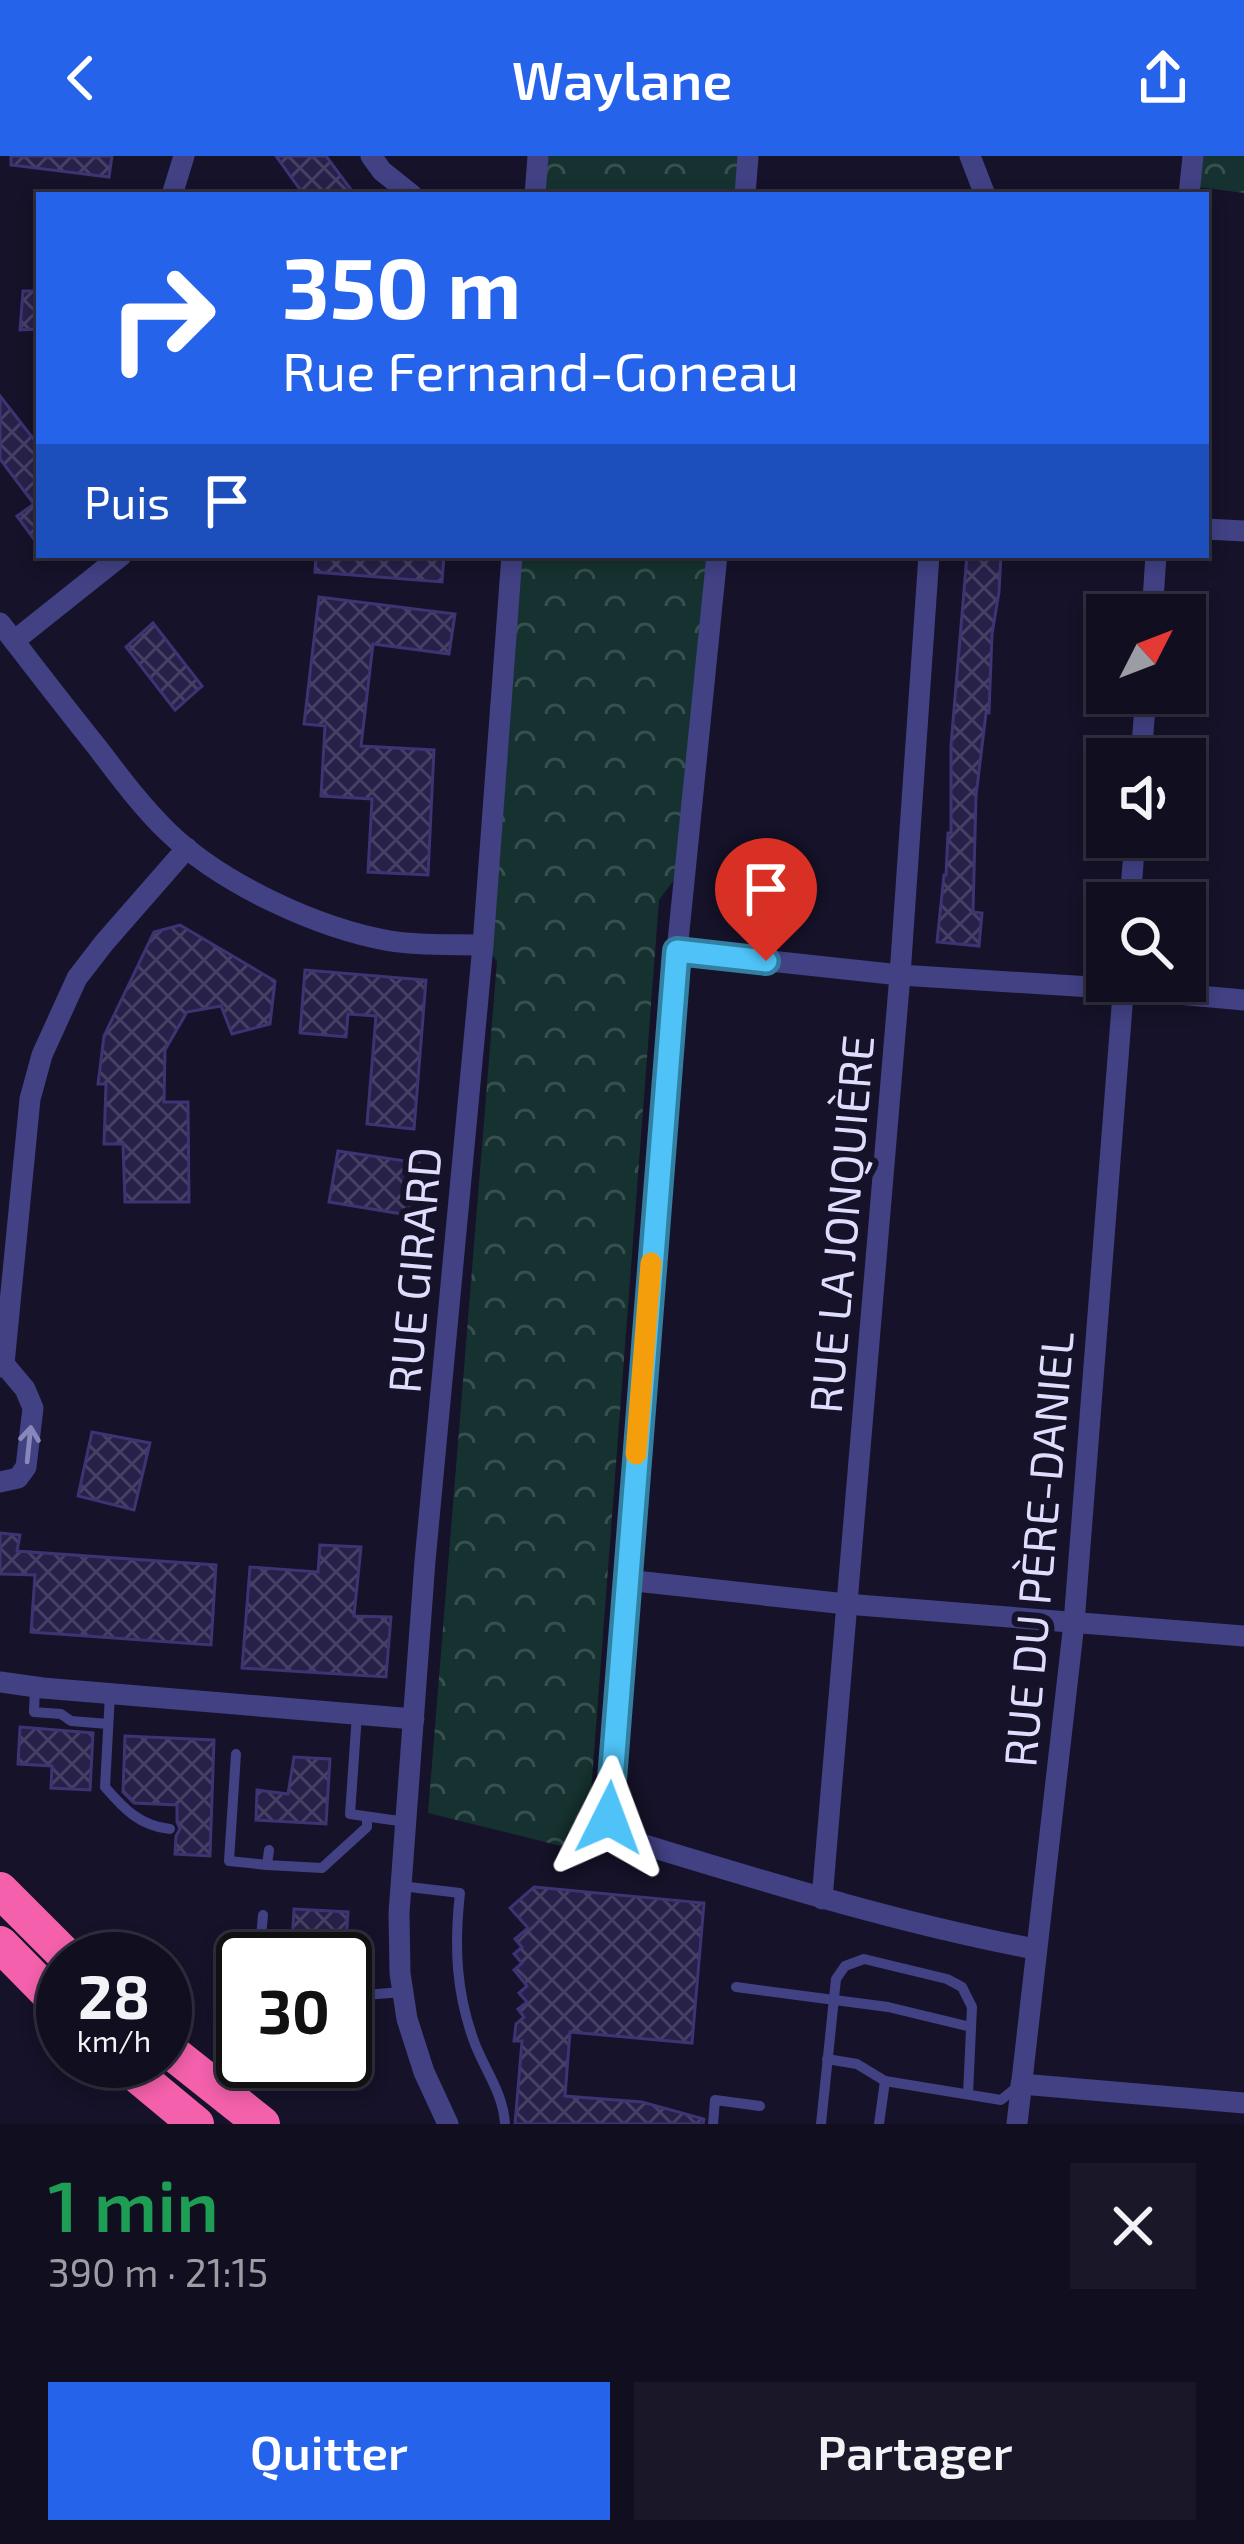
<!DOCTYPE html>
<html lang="fr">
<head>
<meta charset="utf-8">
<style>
	:root { --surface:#100e1f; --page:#191728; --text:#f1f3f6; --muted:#9c9ca4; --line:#302e3d; --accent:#2563eb }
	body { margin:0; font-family:"Exo 2",sans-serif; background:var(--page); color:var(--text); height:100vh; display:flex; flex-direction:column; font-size:45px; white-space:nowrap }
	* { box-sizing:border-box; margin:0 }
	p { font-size:39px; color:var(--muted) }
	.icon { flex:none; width:66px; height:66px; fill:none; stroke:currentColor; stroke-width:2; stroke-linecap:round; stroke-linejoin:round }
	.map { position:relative; height:1968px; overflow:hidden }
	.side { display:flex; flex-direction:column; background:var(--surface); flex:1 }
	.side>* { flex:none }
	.banner { position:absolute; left:36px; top:36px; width:1173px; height:366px; border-radius:0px; box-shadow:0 6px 18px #0003,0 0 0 3px var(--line); background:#2563eb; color:#fff; overflow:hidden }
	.needle { width:78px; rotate:48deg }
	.controls { position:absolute; left:1086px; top:438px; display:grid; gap:24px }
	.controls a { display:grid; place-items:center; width:120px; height:120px; border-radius:0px; background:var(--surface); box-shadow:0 6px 18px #0003,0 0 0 3px var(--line); font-size:60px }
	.speed { position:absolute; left:36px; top:1776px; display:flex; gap:24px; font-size:60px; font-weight:700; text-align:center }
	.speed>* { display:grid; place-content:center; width:156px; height:156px; border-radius:50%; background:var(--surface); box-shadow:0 6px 18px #0003,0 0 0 3px var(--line); line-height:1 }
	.speed small { font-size:30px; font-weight:400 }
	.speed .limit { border:6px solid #111; border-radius:18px; background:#fff; color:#111 }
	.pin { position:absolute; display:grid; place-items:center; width:102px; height:102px; color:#fff; margin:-123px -51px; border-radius:50% 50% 50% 0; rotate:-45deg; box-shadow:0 0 12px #0007 }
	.pin .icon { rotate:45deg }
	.me { position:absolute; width:132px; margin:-66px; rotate:3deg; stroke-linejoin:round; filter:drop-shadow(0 0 9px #0008) }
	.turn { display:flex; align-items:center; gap:42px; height:252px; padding:0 48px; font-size:54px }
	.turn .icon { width:156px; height:156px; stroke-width:2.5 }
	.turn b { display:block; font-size:84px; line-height:102px }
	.then { display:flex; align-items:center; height:114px; padding:0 48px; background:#0003; gap:24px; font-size:45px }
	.round { display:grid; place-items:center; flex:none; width:126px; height:126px; border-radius:0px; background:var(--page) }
	.headline { display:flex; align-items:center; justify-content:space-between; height:204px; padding:0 48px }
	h1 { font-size:72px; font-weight:600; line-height:90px; color:#1e9e55 }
	.action { display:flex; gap:24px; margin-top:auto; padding:24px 48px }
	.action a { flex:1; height:138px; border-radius:0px; background:var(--accent); color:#fff; font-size:48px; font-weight:600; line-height:138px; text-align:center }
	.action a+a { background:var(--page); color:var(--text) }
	header { display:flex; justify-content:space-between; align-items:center; height:156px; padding:0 48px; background:var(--accent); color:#fff; font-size:54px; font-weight:600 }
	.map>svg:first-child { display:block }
</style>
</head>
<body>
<header><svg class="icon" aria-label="back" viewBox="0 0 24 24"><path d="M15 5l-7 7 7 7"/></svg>Waylane<svg class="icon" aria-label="share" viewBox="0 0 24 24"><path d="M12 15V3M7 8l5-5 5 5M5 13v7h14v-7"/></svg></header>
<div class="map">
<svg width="1244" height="1968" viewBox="0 0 1244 1968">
	<defs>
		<pattern id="forest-crowns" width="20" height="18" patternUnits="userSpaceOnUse" patternTransform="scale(3)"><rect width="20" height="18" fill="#163230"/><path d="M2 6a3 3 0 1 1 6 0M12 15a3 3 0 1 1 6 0" fill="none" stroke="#374f4f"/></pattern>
		<pattern id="building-cross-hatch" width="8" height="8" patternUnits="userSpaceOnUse" patternTransform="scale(3)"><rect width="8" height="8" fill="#272049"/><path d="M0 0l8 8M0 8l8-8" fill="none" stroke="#464064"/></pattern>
	</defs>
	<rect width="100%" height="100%" fill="#151229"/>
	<g fill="url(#forest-crowns)">
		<polygon points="535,0 749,0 746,39 531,39"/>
		<polygon points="1201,0 1244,0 1244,37 1198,31"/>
		<polygon points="506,399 718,399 693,698 659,744 589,1662 561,1690 428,1657 497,805 483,789"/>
	</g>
	<g fill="url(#building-cross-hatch)" stroke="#3e3373" stroke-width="3">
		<polygon points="11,0 112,0 109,21 11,9"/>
		<polygon points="276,0 326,0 355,39 304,39"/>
		<polygon points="23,135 39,135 39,173 20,174"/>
		<polygon points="0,240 39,290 39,390 17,360 34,348 0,303"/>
		<polygon points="316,399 444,399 442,426 315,416"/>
		<polygon points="967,399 1001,399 999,436 992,478 989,557 986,557 976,640 973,756 982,757 979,790 937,786 944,719 946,719 948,677 951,677 951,589"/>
		<polygon points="319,441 455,458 449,498 373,488 361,590 434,594 428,719 368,716 372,643 321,640 325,570 304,568"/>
		<polygon points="153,467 202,530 175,554 126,491"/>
		<polygon points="180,769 275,825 270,868 232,878 221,850 187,856 165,894 164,946 188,946 189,1046 125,1046 123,988 104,988 106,928 98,928 104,880 154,776"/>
		<polygon points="305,814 426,824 414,973 367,968 376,860 348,858 346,881 300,877"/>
		<polygon points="338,995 419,1007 408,1059 329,1046"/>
		<polygon points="92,1276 150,1287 134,1354 78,1340"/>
		<polygon points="0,1377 20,1379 17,1395 216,1409 211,1489 31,1476 35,1419 0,1418"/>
		<polygon points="320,1389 361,1391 354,1460 391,1461 386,1521 242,1512 250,1411 318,1416"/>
		<polygon points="20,1571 93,1577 90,1634 51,1632 52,1610 18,1608"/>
		<polygon points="125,1580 214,1584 210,1700 175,1698 176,1680 180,1673 177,1666 177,1649 134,1647 123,1636"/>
		<polygon points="294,1601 330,1603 326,1668 256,1664 257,1634 288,1638"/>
		<polygon points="534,1731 704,1747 692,1887 570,1876 565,1940 642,1946 704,1963 703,1968 515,1968 522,1885 514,1885 516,1868 524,1861 518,1853 527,1846 519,1837 527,1830 514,1814 522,1807 514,1798 522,1791 515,1783 528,1772 510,1752"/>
		<polygon points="294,1753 348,1756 345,1803 291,1803"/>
	</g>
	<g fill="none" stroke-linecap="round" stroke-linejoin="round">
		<g stroke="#414184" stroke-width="10">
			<polyline points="35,1531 34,1556 61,1558 71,1565 108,1568"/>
			<path d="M110 1538 105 1631C124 1653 140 1670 170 1673"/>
			<polyline points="357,1558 350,1658 406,1666"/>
			<polyline points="236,1598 229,1705 267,1709"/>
			<polyline points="269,1694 267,1709 322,1712 367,1671 367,1661"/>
			<path d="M401 1730 460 1737C454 1790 456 1838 475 1888 486 1916 503 1937 505 1968"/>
			<polyline points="259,1803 263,1759"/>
			<polyline points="736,1831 888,1851 971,1871"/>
			<polyline points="345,1862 350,1862 365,1839 402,1836"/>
			<polyline points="827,1903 857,1908 885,1925"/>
			<polyline points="713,1968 715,1944 760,1950"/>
			<polyline points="821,1968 836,1823 845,1810 864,1803 947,1823 962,1831 972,1851 968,1938"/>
			<polyline points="879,1968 885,1925 1001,1944 1018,1930"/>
		</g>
		<g stroke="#414184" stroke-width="21">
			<polyline points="371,0 382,15 412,39"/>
			<polyline points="970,0 985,39"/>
			<polyline points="172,39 184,0"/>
			<polyline points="535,39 538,0"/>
			<polyline points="745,39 748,0"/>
			<polyline points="1189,39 1193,0"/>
			<polyline points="1206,373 1244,375"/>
			<path d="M717 399 677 795 609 1662 615 1680C754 1722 892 1766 1035 1793"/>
			<polyline points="1152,459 1156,399"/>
			<path d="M0 467C32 508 64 550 97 591 119 620 142 651 168 676 222 728 317 772 390 785 420 790 452 788 483 789"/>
			<polyline points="14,485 122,399"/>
			<polyline points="1141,603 1146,537"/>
			<polyline points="1130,747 1135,681"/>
			<polyline points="677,795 900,819 1123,833 1244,844"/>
			<polyline points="4,1208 30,943 42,899 77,822 104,787 187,692"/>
			<polyline points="0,1211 4,1208 25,1233 33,1252 26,1311 18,1322 0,1326"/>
			<polyline points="626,1424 846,1448 1244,1480"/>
			<polyline points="0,1526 43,1532 414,1563"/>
			<polyline points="822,1743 900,819 929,399"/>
			<polyline points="1021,1928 1244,1947"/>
			<polyline points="448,1968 424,1916 407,1863 400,1817 399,1757 425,1405 483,789 512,399"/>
			<polyline points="1017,1968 1074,1467 1124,825"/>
		</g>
		<g stroke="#f460ac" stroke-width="36">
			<polyline points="0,1734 69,1803"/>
			<polyline points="0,1788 63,1852"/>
			<polyline points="165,1891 262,1968"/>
			<polyline points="120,1905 196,1968"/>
		</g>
	</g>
	<defs><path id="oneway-shaft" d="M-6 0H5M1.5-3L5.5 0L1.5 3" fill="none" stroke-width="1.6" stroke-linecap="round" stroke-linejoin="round" transform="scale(3)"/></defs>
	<use stroke="#8887ba" href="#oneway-shaft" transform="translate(29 1288) rotate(-84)"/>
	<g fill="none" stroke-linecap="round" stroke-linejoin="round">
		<defs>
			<polyline id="route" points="609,1662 677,795 766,805"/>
		</defs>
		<use href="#route" stroke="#337fa1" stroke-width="30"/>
		<use href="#route" stroke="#4fc3f7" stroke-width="21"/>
		<polyline stroke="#f59e0b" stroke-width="21" points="636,1298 651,1107"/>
	</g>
	<g text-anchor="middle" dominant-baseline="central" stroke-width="12" stroke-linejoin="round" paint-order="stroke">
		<g font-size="45" fill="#dfddfd" stroke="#151229">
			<text transform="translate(840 1068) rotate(-85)">RUE LA JONQUIÈRE</text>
			<text transform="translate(413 1114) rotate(-85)">RUE GIRARD</text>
			<text transform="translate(1037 1393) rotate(-85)">RUE DU PÈRE-DANIEL</text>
		</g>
	</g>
</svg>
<div class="controls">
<a><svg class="needle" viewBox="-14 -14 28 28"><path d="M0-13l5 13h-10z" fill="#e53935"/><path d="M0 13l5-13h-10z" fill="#9c9ca4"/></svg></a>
<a><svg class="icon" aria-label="sound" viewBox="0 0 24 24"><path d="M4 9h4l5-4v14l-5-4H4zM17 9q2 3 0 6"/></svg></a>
<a><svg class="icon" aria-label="search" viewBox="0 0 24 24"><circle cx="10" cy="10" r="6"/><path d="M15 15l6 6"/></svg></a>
</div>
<div class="speed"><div>28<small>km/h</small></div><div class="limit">30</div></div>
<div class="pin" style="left:766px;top:805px;background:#d93025"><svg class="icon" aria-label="arrive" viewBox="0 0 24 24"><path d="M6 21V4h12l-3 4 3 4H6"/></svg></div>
<svg class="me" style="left:609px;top:1662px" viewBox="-20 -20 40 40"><path d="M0-17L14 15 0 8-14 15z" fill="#4fc3f7" stroke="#fff" stroke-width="4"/></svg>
<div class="banner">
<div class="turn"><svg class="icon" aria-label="right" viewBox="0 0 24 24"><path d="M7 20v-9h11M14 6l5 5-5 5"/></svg><div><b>350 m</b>Rue Fernand-Goneau</div></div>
<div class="then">Puis<svg class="icon" aria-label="arrive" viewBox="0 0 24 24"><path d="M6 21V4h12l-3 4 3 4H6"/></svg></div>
</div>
</div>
<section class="side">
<div class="headline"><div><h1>1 min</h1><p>390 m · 21:15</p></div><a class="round"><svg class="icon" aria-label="close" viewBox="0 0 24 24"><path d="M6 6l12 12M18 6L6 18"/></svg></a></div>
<div class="action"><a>Quitter</a><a>Partager</a></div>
</section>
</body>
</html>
